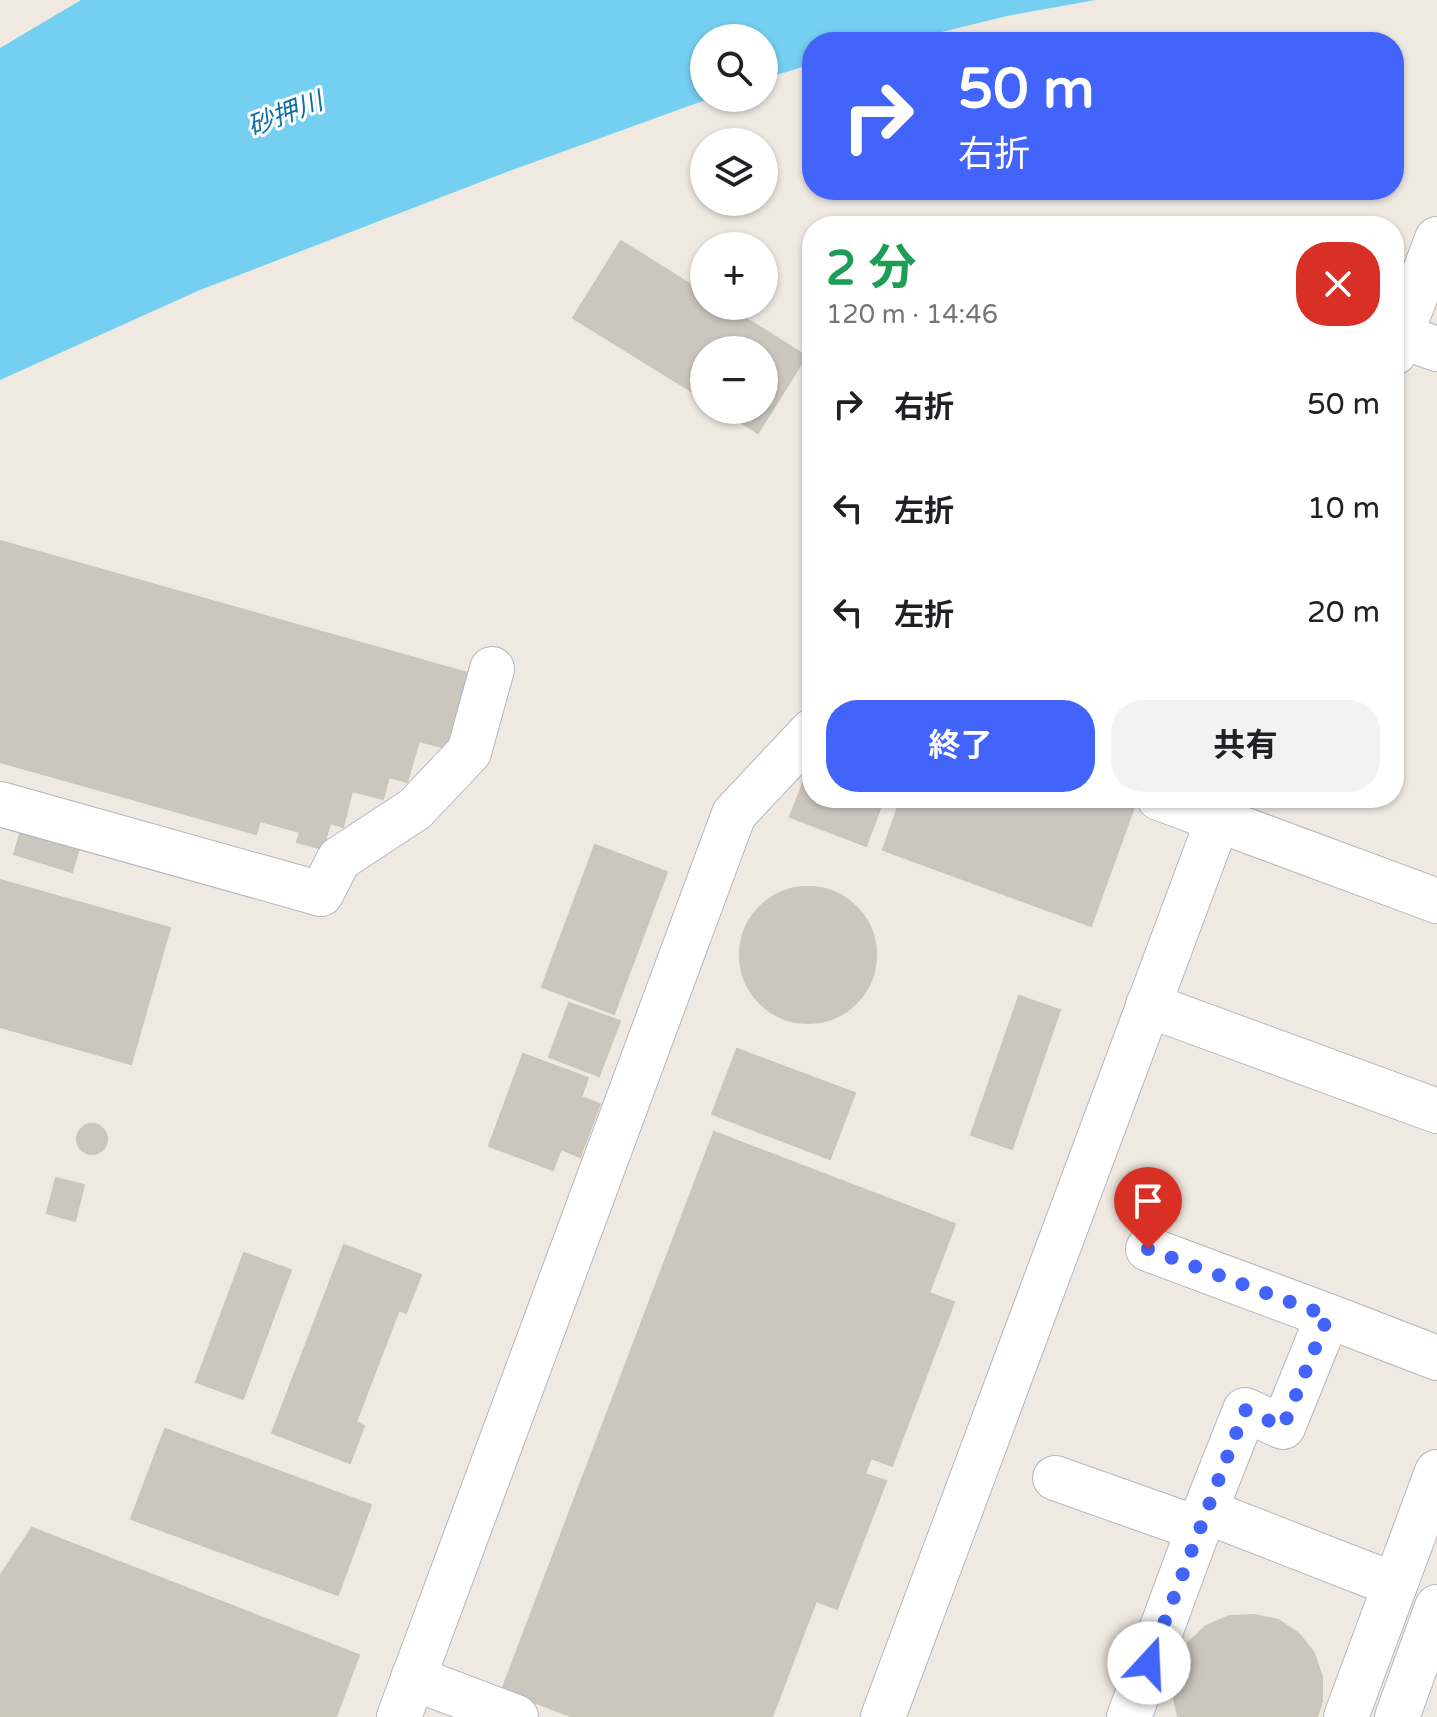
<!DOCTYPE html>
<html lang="ja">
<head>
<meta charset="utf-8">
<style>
	:root { --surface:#fff; --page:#f2f2f2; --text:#202124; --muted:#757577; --accent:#4264fb }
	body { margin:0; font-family:"Varela Round","Noto Sans JP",sans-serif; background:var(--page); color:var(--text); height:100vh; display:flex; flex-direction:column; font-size:30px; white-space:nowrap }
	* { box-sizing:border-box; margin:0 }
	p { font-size:26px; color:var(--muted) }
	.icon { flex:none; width:44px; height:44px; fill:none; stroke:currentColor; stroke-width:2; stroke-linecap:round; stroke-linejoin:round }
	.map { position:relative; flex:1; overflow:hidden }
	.panel { position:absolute; left:802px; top:216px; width:602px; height:592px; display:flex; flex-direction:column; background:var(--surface); border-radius:32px; box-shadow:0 2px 6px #0004 }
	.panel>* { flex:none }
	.hud { position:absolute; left:802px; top:32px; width:602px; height:168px; border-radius:32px; box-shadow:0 2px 6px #0004; background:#4264fb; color:#fff; overflow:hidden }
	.buttons { position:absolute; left:690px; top:24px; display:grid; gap:16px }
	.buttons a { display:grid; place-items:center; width:88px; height:88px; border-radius:50%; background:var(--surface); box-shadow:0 2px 6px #0004; font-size:40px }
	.pin { position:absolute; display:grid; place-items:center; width:68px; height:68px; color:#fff; margin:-82px -34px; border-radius:50% 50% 50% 0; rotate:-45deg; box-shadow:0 0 8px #0007 }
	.pin .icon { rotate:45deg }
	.me { position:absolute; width:88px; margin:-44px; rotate:20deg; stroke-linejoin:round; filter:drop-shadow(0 0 6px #0008) }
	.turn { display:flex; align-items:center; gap:28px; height:168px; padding:0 24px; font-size:36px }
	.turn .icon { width:104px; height:104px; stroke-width:2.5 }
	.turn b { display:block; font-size:56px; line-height:68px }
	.round { display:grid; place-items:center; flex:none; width:84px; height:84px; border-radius:32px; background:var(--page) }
	.overview { display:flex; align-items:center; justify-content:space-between; height:136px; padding:0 24px }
	h1 { font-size:48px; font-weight:700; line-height:60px; color:#1e9e55 }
	.button { display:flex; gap:16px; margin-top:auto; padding:16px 24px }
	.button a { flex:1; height:92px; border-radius:32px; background:var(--accent); color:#fff; font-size:32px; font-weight:700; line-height:92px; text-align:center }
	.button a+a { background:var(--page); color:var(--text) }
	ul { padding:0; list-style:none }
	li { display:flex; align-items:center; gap:24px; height:104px; padding:0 24px }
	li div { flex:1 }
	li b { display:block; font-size:30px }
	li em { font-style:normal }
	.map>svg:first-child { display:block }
</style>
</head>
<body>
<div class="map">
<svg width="1437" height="1717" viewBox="0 0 1437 1717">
	<rect width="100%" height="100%" fill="#efe9e1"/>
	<polygon fill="#75cff0" points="81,0 1095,0 1007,16 901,42 812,42 812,64 764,79 764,38 704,38 704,98 711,98 504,173 200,290 0,380 0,48"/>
	<g fill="#cbc7bf" stroke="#cbc5ba" stroke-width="2">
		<polygon points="621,241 704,293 704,306 726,306 806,356 758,433 722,410 764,410 764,350 704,350 704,399 573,318"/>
		<polygon points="0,541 471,674 450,749 419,741 407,782 389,777 383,799 352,791 343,827 330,823 323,849 297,842 300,832 260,821 256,834 0,762"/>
		<polygon points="812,760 812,798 884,798 866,846 790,817"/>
		<polygon points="901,798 1109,798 1134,807 1091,926 883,850"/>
		<polygon points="21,831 79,848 72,872 14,854"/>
		<polygon points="595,845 667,872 614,1014 542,987"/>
		<polygon points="0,880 170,928 131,1064 0,1027"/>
		<circle cx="808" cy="955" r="68"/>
		<polygon points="1019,996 1060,1010 1012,1149 971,1135"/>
		<polygon points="569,1003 620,1021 599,1076 549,1057"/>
		<polygon points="737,1049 855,1093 830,1159 712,1114"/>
		<polygon points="523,1054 588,1078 581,1097 600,1104 580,1157 561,1149 553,1170 489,1146"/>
		<circle cx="92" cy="1139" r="15"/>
		<polygon points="714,1132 955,1224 929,1293 954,1302 892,1466 871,1458 865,1474 886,1481 837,1609 816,1601 772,1717 573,1717 502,1690"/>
		<polygon points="56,1178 84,1185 75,1221 47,1213"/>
		<polygon points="344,1245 421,1275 406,1313 399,1310 356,1422 364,1426 350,1463 272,1433"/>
		<polygon points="244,1253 291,1270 243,1399 196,1382"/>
		<polygon points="165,1429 371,1505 338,1595 131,1519"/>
		<polygon points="32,1528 359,1655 336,1717 0,1717 0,1576"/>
		<polygon points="1254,1615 1278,1620 1299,1634 1314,1653 1322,1677 1322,1701 1317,1717 1178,1717 1172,1689 1176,1665 1188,1643 1206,1626 1229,1616"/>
	</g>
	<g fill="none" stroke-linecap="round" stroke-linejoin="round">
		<defs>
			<g id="minor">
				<polyline points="1400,336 1437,349"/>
				<polyline points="1394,353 1437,239"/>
				<polyline points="1159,798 1437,901"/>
				<polyline points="0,804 321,894 339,859 415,809 469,752 492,669"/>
				<polyline points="1148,1005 1437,1111"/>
				<polyline points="1148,1249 1328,1316"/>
				<polyline points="1055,1478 1199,1529"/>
				<polyline points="1205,1511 1245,1410 1283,1427 1328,1316 1437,1358"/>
				<polyline points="413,1678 516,1717"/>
				<polyline points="399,1717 734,814 812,731"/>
				<polyline points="883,1717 1226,798"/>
				<polyline points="1129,1717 1205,1511 1395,1585"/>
				<polyline points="1346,1717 1437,1472"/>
				<polyline points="1397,1717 1437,1607"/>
			</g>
		</defs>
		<use href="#minor" stroke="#b4b7c1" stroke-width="46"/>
		<use href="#minor" stroke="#fff" stroke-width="44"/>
	</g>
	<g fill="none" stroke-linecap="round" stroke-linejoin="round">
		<polyline stroke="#4264fb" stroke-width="14" stroke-dasharray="0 25.2" points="1148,1249 1328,1316 1283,1427 1245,1410 1149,1663"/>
	</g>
	<g text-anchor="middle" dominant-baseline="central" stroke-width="6" stroke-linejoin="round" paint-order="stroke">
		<g font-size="26" font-style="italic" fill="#0d6fa3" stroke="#fff">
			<text transform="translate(285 114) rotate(-21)">砂押川</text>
		</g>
	</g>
</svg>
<div class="buttons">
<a><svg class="icon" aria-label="search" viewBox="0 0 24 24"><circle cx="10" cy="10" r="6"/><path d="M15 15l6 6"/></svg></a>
<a><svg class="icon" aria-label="layers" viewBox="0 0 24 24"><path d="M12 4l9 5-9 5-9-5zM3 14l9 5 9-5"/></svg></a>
<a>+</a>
<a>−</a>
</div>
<div class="pin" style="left:1148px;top:1249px;background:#d93025"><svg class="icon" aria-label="arrive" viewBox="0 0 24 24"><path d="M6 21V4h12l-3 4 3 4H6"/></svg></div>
<svg class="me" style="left:1149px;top:1663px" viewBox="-20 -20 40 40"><circle r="19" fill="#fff"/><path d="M0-13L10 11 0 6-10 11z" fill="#4264fb"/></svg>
<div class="hud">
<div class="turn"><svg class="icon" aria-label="right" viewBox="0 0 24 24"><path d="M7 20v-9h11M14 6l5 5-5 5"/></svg><div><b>50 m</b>右折</div></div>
</div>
<section class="panel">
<div class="overview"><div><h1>2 分</h1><p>120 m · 14:46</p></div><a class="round" style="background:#d93025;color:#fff"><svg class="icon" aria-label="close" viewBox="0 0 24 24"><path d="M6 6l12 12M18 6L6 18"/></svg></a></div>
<ul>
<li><svg class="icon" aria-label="right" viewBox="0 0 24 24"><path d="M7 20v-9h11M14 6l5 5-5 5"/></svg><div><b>右折</b></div><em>50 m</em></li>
<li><svg class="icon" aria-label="left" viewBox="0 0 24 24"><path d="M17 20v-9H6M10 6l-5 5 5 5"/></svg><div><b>左折</b></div><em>10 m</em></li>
<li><svg class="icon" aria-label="left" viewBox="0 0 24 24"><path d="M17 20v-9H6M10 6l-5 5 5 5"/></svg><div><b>左折</b></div><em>20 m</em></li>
</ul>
<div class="button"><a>終了</a><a>共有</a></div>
</section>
</div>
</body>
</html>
